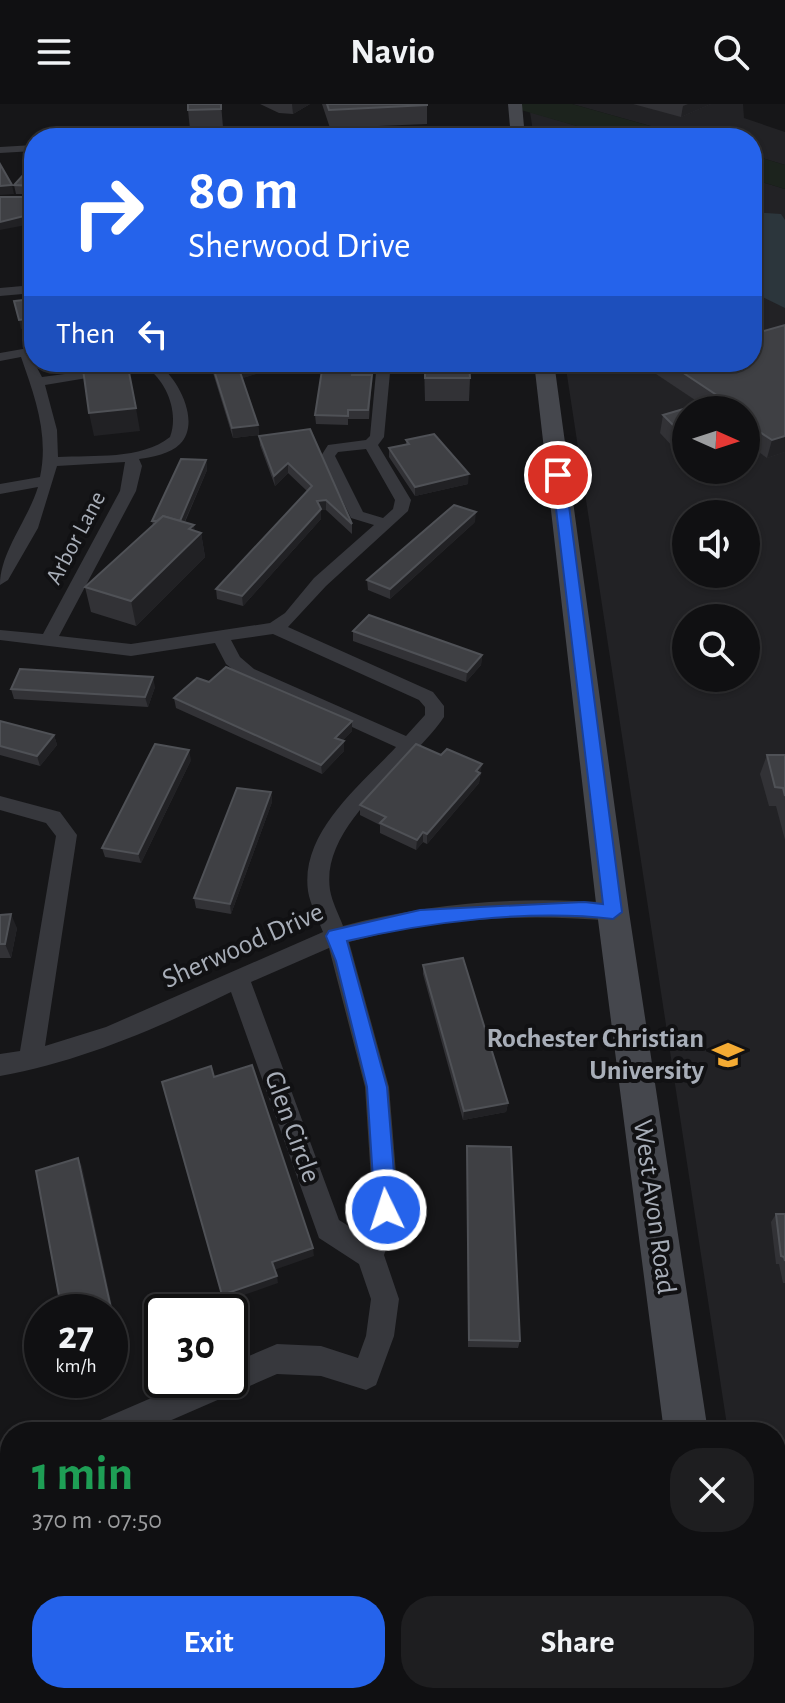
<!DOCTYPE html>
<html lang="en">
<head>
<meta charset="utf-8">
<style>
	:root { --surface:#101012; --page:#1e1e20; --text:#f1f3f6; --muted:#9c9d9f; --line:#303032; --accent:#2563eb }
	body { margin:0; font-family:"Alegreya Sans",sans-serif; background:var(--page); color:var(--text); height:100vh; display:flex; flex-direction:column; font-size:30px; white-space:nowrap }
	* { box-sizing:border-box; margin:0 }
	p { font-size:26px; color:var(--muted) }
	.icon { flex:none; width:44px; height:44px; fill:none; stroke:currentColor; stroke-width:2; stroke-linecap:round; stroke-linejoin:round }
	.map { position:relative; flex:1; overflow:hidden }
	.details { position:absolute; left:0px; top:1318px; width:786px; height:282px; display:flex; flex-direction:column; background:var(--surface); border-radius:32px 32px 0 0; box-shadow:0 2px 6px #0004,0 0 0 2px var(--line) }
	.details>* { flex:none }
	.guide { position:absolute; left:24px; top:24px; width:738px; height:244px; border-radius:32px; box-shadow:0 2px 6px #0004,0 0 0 2px var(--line); background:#2563eb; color:#fff; overflow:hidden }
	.needle { width:52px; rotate:93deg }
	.buttons { position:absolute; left:672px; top:292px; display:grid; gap:16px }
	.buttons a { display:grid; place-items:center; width:88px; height:88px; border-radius:50%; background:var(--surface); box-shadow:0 2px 6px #0004,0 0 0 2px var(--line); font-size:40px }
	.speed { position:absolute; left:24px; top:1190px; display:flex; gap:16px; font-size:40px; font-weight:700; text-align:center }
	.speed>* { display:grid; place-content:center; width:104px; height:104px; border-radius:50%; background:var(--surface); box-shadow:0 2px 6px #0004,0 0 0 2px var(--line); line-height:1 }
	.speed small { font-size:20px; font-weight:400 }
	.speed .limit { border:4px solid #111; border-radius:12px; background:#fff; color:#111 }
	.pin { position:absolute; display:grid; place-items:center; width:68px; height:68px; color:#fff; margin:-34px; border:4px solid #fff; border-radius:50%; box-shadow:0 2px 8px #0007 }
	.me { position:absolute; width:88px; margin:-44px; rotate:356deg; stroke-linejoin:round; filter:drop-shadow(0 0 6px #0008) }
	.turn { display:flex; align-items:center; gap:28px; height:168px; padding:0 32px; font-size:36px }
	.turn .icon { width:104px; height:104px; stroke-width:2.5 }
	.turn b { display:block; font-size:56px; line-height:68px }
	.then { display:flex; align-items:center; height:76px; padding:0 32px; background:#0003; gap:16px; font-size:30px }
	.round { display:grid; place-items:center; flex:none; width:84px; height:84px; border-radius:32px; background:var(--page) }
	.head { display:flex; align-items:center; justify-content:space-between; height:136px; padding:0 32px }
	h1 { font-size:48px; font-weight:600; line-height:60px; color:#1e9e55 }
	.cta { display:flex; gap:16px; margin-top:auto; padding:16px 32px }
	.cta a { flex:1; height:92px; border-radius:32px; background:var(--accent); color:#fff; font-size:32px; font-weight:600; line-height:92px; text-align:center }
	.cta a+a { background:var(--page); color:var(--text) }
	header { display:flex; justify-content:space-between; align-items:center; height:104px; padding:0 32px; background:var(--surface); font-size:36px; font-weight:600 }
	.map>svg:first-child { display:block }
</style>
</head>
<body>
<header><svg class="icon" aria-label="menu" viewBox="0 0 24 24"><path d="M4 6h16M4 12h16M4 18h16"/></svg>Navio<svg class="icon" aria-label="search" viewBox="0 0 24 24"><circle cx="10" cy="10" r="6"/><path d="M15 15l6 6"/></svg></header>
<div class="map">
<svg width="785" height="1599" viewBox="0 0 785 1599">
	<rect width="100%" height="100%" fill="#161618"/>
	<g fill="#222225" fill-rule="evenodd">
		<polygon points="572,0 743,0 744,14 785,28 785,61 752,51 752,34 693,34"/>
		<polygon points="530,8 618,34 534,34"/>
		<path d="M752 75 785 85V1599H770L767 1590H776V1328H728L565 258H752ZM686 306H746V366H686ZM686 410H746V470H686ZM686 514H746V574H686Z"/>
	</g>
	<g fill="#1c231d">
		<polygon points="521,0 572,0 693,34 618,34 521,6"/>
		<polygon points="752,51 785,61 785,85 752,75"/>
	</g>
	<polygon fill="#2c363c" points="752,108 781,110 785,116 785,204 752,188"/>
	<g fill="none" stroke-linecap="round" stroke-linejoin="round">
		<g fill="#37383d" fill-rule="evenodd">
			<polygon points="34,41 34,47 0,49 0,43"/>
			<polygon points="34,181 34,189 0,192 0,184"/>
			<path d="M34 243V258L42 273 155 258C177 271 202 318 180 340 170 350 153 353 139 355L142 362 136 387 59 532 131 540 270 519 285 509 314 474 374 421 351 414 321 352 328 341 366 336 370 332 377 258H391L384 333 378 341 411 396 408 407 326 482 288 523 433 588 444 602V613C410 663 320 720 330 786 332 798 339 811 343 822 431 798 522 792 613 799L621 802 624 808 621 814 613 817C525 809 435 814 349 838L389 983 399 1106 384 1151 399 1195 394 1232 376 1281 366 1286 321 1272 277 1270 144 1328H94L98 1317 193 1276H230V1260L277 1240 321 1242 358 1254 366 1232 371 1195 359 1160 319 1134 231 888C156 925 82 957 0 972V950L20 947 56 732 46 719 0 706V692L60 708 77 731 45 942 106 923 323 828C318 815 310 800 308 787 300 728 361 681 396 643L242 573 226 560 215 539 131 552 0 536V526L43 530 120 387 125 358 57 362 38 424 8 476 0 481C0 448 28 416 38 383L0 390V380L40 373C49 331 35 293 21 253L0 257V249ZM147 264C167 278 179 309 170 333 141 356 93 351 58 353L57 326 45 281ZM366 345 395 396 393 405 383 414 363 408 335 352 338 348ZM273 530 419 596 425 603V611L406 632 254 565 240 553 231 536ZM329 844 365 983 373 1106 363 1131 339 1116 251 878Z"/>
			<rect x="0" y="1344" width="10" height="30"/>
		</g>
		<g fill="#45474d" fill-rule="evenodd">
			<polygon points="508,0 522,0 525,34 511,34"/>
			<polygon points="534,258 554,258 629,808 708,1328 664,1328 597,808"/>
			<polygon points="697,1590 747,1590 748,1599 698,1599"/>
		</g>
	</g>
	<g fill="#323236">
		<polygon points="221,0 223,23 190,25 188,6"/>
		<polygon points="260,0 310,0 293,10 279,9"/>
		<polygon points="322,0 427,0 427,20 330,24"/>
		<polygon points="633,0 711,0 681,13"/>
		<polygon points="34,59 34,178 32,178 30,169 25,121 33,90 16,90 14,81"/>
		<polygon points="785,221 785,348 767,354 746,339 746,306 686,306 686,349 673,343 660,329 663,311 701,300 653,268 655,258 752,258 753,230"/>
		<polygon points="199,258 295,258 242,274 258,321 259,331 233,334 213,269"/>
		<polygon points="424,258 469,258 470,274 469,297 425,297"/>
		<polygon points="353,271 372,271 369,315 348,315 348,321 316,320 315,311"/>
		<polygon points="259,332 352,420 352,430 326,406 321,406 321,415 243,502 217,495 216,485 307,387 288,369 275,382 260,341"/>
		<polygon points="406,336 468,380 415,392 389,353 389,344 406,340"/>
		<polygon points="206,356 207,366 185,418 195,427 201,429 205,453 136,522 91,508 85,483 153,421 152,417"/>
		<polygon points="475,418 390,495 368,486 367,476"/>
		<polygon points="353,527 482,551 481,561 466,578 353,537"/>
		<polygon points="209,578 352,627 342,637 344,647 322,670 176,604 174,594"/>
		<polygon points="155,583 148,603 14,595 11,585"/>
		<polygon points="0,617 54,631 57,641 40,662 0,651"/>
		<polygon points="767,651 785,651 785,736 776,702 769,702 760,670"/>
		<polygon points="191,656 141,759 105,753 102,744"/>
		<polygon points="481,670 480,672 479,679 427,740 423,738 416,746 380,729 380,721 360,711 360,701"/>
		<polygon points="271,688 272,698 231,810 196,804 194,794"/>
		<polygon points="0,811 17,824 11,854 0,854"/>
		<polygon points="423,861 508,999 506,1008 463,1016 423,870"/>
		<polygon points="467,1042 520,1237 518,1244 468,1243"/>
		<polygon points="776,1110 785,1110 785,1179 783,1179 779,1160 776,1160 771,1118"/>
		<polygon points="0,1377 10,1377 10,1522 0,1521"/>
	</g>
	<g fill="#212124">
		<polygon points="292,0 310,0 293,10"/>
		<polygon points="688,0 711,0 681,13 683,2"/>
		<polygon points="12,81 14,90 0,91 0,82"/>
		<polygon points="24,112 26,121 0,126 0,118"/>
		<polygon points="34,214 34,223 21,225 19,216"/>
		<polygon points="264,258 295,258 240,275 239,265"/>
		<polygon points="136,304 140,327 94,332 89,309"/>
		<polygon points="258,321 259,331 233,334 232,324"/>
		<polygon points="785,332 785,348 767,354 772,336"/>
		<polygon points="206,356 207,366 180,428 179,419"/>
		<polygon points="288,359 288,369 275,382 274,372"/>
		<polygon points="469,370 468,380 415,392 415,383"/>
		<polygon points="326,396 326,406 321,406 321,415 243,502 242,492 317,397"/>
		<polygon points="476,408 475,418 390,495 390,485"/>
		<polygon points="194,421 196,434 201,429 205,453 136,522 131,497"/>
		<polygon points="482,551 481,561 466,578 467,568"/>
		<polygon points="153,573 155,583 148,603 145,593"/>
		<polygon points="352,617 352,627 336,644 335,634"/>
		<polygon points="54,631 57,641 40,662 37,652"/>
		<polygon points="344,637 344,647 322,670 321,661"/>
		<polygon points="189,646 191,656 141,759 138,750"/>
		<polygon points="482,660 479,679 427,740 427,730"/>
		<polygon points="271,688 272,698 231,810 230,800"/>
		<polygon points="423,728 423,738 416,746 417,736"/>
		<polygon points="11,810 17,824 11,854 5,840"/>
		<polygon points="508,999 506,1008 463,1016 464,1007"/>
		<polygon points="78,1054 82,1062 121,1243 110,1247 110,1239"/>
		<polygon points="313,1144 314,1152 274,1166 272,1158"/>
		<polygon points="277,1172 278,1179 224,1198 222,1191"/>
	</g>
	<g fill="#3f4044" stroke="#4f5156" stroke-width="2">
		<polygon points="188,0 221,0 221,5 188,6"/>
		<polygon points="327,0 427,0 427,1 329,6"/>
		<polygon points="34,59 34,82 14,81"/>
		<polygon points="0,60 12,81 0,82"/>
		<polygon points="34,84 34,170 30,169 24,112 0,118 0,93 32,93"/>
		<polygon points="34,181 34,214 19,216 14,197 32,195 31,183"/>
		<polygon points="785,221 785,332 772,336 746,319 746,306 686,306 686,329 677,325 663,311 721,294 667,258 752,258 752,229 753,230"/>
		<polygon points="82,258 127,258 136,304 89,309"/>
		<polygon points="209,258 264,258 239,265 258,321 232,324 212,260"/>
		<polygon points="425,258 469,258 470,274 425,274"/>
		<polygon points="322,266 353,266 352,271 372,271 368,306 348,306 348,312 315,311"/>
		<polygon points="310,325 352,420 326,396 317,397 321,405 242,492 216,485 312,382 288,359 274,372 259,332"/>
		<polygon points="434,330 469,370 415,383 389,344 409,340 406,336"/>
		<polygon points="181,355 206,356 180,417 163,412 157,417 152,417"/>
		<polygon points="454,401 476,408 390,485 367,476"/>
		<polygon points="163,412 194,421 189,425 201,429 131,497 85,483"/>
		<polygon points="369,511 482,551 467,568 353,527"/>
		<polygon points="226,563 352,617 335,634 344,637 321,661 174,594 197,574 209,578"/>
		<polygon points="20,565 153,573 145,593 11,585"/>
		<polygon points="0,617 54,631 37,652 0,642"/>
		<polygon points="155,640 189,646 138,750 102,744"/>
		<polygon points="416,640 441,651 447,645 482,660 476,667 480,669 427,730 423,728 417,736 380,719 386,713 360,701"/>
		<polygon points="767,651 785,651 785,692 783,684 775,683"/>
		<polygon points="237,684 271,688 230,800 194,794"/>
		<polygon points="11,810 5,840 0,840 0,811"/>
		<polygon points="463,854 508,999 464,1007 423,861"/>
		<polygon points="252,961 313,1144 272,1158 277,1172 222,1191 162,978 211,962 214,973"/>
		<polygon points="467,1042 511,1043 520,1237 469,1236"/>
		<polygon points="78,1054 118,1236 110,1239 110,1208 62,1208 36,1067"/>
		<polygon points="776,1110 785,1110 785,1157 784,1153 781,1152"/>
		<rect x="0" y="1377" width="10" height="141"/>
	</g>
	<path fill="#2563eb" stroke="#184099" stroke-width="2" d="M558 367 565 371 622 808 613 815C530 805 428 818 347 837L387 983 397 1106 394 1114 386 1117 378 1114 375 1106 367 983 336 857 326 832 329 827 420 806 584 798 603 800 552 371Z"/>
	<defs>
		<symbol id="university-bare" viewBox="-9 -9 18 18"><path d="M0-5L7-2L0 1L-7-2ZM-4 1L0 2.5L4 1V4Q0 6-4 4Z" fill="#f4ab33" stroke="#111113" stroke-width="2.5" paint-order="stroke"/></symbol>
	</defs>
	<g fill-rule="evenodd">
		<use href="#university-bare" x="706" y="929" width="44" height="44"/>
	</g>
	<g text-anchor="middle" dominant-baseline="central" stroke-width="8" stroke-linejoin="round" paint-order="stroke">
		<g font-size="24" fill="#a8aeb8" stroke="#111113">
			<text transform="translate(76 434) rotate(-62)">Arbor Lane</text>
		</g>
		<g font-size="28" fill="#a8aeb8" stroke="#111113">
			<text transform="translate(243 842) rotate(-24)">Sherwood Drive</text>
			<text transform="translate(292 1023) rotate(70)">Glen Circle</text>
			<text transform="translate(654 1103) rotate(82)">West Avon Road</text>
		</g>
		<g font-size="28" font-weight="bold" fill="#a8aeb8" stroke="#111113" text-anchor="end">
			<text x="704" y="935">Rochester Christian<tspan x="704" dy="32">University</tspan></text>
		</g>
	</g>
</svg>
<div class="buttons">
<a><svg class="needle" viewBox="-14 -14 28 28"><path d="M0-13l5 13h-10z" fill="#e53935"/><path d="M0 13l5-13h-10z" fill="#9c9d9f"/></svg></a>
<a><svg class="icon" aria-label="sound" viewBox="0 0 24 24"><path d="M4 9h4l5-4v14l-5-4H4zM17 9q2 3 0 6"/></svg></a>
<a><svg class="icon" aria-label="search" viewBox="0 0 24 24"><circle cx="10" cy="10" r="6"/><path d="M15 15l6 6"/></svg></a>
</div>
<div class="speed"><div>27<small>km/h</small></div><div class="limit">30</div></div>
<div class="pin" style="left:558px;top:371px;background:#d93025"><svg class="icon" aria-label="arrive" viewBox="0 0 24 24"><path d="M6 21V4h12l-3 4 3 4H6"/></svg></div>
<svg class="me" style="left:386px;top:1106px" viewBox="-20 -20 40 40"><circle r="17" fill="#2563eb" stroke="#fff" stroke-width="3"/><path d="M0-11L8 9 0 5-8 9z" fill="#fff"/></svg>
<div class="guide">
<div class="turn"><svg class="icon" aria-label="right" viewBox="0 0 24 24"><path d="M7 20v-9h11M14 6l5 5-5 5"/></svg><div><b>80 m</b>Sherwood Drive</div></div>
<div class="then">Then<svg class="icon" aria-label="left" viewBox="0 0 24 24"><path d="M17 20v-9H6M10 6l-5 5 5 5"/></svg></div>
</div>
<section class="details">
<div class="head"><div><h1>1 min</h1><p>370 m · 07:50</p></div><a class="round"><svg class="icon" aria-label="close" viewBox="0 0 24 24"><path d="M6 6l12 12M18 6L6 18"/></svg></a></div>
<div class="cta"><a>Exit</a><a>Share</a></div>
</section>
</div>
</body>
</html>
